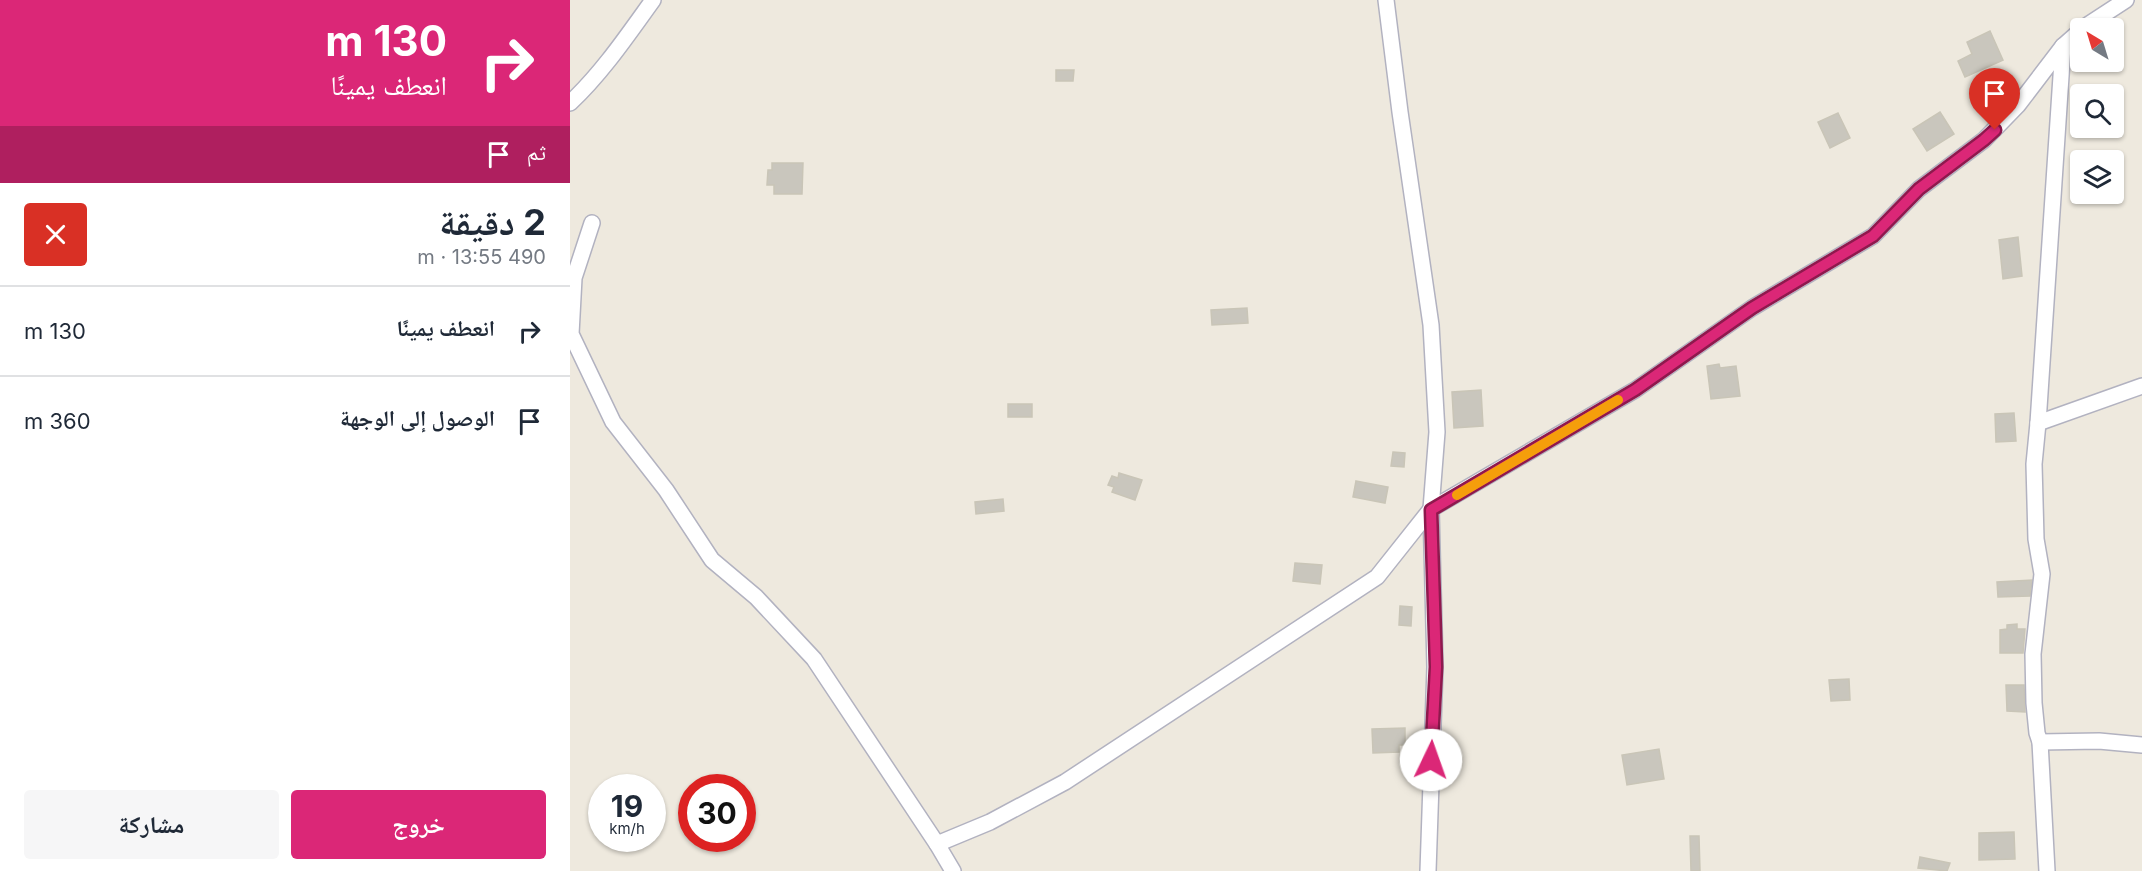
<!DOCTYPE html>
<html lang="ar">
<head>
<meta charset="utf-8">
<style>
	:root { --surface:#fff; --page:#f6f6f7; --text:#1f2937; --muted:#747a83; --line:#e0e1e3; --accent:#db2777 }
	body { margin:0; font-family:Inter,"Noto Naskh Arabic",sans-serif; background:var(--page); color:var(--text); direction:rtl; height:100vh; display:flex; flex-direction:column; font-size:22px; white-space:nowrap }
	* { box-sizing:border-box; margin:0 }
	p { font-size:20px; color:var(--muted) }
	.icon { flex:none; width:33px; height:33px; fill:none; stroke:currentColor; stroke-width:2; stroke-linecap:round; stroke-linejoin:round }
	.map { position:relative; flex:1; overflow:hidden; direction:ltr }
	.details { display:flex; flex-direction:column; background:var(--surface); width:570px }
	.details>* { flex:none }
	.hud { background:#db2777; color:#fff; overflow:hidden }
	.needle { width:39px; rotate:322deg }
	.fabs { position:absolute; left:1500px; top:18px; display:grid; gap:12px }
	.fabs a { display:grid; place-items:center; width:54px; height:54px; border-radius:6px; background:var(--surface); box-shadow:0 2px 4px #0004; font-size:30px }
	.speed { position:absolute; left:18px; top:774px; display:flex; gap:12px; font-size:30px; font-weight:700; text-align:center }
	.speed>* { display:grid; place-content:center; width:78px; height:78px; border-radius:50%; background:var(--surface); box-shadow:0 2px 4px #0004; line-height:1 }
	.speed small { font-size:15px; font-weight:400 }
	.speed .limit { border:9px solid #d22; background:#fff; color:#111 }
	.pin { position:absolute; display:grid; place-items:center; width:51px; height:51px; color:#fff; margin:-62px -26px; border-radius:50% 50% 50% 0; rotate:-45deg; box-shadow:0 0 6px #0007 }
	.pin .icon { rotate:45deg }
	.me { position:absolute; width:66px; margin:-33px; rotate:3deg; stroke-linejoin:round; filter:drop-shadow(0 0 4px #0008) }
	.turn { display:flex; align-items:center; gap:21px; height:126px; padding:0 24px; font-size:27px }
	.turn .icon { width:78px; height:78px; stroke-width:2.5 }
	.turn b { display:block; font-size:42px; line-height:51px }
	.then { display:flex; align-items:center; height:57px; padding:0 24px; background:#0003; gap:12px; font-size:22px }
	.round { display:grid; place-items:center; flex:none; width:63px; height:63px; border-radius:6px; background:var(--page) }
	.summary { display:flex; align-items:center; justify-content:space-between; height:102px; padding:0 24px }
	h1 { font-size:36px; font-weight:700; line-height:45px }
	.action { display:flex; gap:12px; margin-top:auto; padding:12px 24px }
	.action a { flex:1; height:69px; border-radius:6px; background:var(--accent); color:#fff; font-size:24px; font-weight:700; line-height:69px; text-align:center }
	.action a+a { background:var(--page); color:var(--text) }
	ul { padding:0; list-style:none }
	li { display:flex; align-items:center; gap:18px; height:90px; padding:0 24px; border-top:2px solid var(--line) }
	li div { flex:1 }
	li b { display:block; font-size:22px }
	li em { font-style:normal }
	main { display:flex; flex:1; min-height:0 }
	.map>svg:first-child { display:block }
</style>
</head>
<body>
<main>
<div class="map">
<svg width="1572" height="871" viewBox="0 0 1572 871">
	<rect width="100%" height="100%" fill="#eee9de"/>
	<g fill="#c9c6bd" stroke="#c9c5b7" stroke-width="1.5">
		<polygon points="1420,31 1433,60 1395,77 1388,61 1402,54 1397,42"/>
		<polygon points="486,70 504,70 503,81 486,81"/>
		<polygon points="1370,112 1384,134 1357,151 1343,129"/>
		<polygon points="1268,113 1280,138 1260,148 1248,122"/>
		<polygon points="202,163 233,163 232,194 204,194 204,185 197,185 198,170 202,170"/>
		<polygon points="1448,237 1452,276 1433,279 1429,240"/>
		<polygon points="677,308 678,323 642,325 641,310"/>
		<polygon points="1149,364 1150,368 1166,366 1170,396 1141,399 1137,366"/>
		<polygon points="911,390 913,426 884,428 882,392"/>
		<rect x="438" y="404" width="24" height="13"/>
		<polygon points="1444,413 1446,441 1426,442 1425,414"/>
		<polygon points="823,452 835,453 834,467 821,466"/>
		<polygon points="549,473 572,480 565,500 542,492 544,487 538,485 542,476 548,478"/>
		<polygon points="786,481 818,487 815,503 783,497"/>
		<polygon points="433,499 434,511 406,514 405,502"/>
		<polygon points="725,563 752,565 750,584 723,581"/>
		<polygon points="1462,580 1460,596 1428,597 1427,582"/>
		<polygon points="830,606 842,607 841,626 829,625"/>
		<polygon points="1447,624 1447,629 1455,629 1453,653 1430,653 1430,630 1437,629 1437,625"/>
		<polygon points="1279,679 1280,700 1261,701 1259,680"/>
		<polygon points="1436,685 1454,685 1455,712 1437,711"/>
		<polygon points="835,728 835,745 829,745 829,752 803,753 802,729"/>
		<polygon points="1089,749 1094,779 1057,785 1052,755"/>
		<polygon points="1444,832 1445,859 1409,860 1409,833"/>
		<polygon points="1120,836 1129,836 1130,871 1121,871"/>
		<polygon points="1350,857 1380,863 1377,871 1348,868"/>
	</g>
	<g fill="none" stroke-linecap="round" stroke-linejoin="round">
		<defs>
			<g id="street">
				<polyline points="816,0 830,112 861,325 867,432 861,509 865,667 858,871"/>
				<polyline points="1513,28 1556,0"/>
				<path d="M0 103C32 73 57 36 83 0"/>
				<polyline points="22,223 4,278 1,334 43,422 96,490 142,560 186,597 244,659 367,844"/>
				<polyline points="1468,423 1572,386"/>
				<polyline points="1470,742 1529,741 1572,745"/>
				<polyline points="383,871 367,844 420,822 495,782 807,577 861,509 1065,390 1182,308 1303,236 1349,189 1414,140 1448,105 1493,46 1510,31"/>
				<polyline points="1477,871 1470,742 1467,733 1464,703 1463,654 1472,574 1466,539 1464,464 1468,423 1493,46"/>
			</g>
		</defs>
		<use href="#street" stroke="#b2b2c0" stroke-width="18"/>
		<use href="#street" stroke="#fff" stroke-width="15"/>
	</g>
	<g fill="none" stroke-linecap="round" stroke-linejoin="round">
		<defs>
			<polyline id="route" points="861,760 866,667 861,510 1065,390 1182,308 1303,236 1349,189 1414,140 1425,130"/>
		</defs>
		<use href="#route" stroke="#8e194d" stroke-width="15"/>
		<use href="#route" stroke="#db2777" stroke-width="10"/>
		<polyline stroke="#f59e0b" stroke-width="10" points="887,495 1048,400"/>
	</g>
</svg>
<div class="fabs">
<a><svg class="needle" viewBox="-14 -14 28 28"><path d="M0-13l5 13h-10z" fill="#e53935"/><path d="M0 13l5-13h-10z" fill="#747a83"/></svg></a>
<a><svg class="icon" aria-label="search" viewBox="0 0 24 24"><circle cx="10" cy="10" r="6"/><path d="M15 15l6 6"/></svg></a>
<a><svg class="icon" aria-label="layers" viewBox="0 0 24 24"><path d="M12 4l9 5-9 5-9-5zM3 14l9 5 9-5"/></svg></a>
</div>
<div class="speed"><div>19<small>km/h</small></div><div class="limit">30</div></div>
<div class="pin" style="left:1425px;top:130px;background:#d93025"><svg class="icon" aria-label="arrive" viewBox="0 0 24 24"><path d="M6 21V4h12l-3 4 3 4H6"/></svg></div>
<svg class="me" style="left:861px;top:760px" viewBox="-20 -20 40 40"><circle r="19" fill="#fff"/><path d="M0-13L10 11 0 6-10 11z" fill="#db2777"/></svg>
</div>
<section class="details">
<div class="hud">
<div class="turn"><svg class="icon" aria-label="right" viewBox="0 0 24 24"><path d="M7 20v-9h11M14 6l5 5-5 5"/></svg><div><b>130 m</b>انعطف يمينًا</div></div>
<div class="then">ثم<svg class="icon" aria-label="arrive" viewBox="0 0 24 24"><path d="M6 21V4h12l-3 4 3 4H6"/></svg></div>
</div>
<div class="summary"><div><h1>2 دقيقة</h1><p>490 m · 13:55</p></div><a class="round" style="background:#d93025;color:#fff"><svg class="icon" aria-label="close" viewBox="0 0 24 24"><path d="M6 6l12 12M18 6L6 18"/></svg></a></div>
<ul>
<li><svg class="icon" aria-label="right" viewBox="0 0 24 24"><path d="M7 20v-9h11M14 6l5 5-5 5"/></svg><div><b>انعطف يمينًا</b></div><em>130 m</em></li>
<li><svg class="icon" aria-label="arrive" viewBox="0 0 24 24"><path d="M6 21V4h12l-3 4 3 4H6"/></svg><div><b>الوصول إلى الوجهة</b></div><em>360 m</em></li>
</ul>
<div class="action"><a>خروج</a><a>مشاركة</a></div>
</section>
</main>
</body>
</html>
